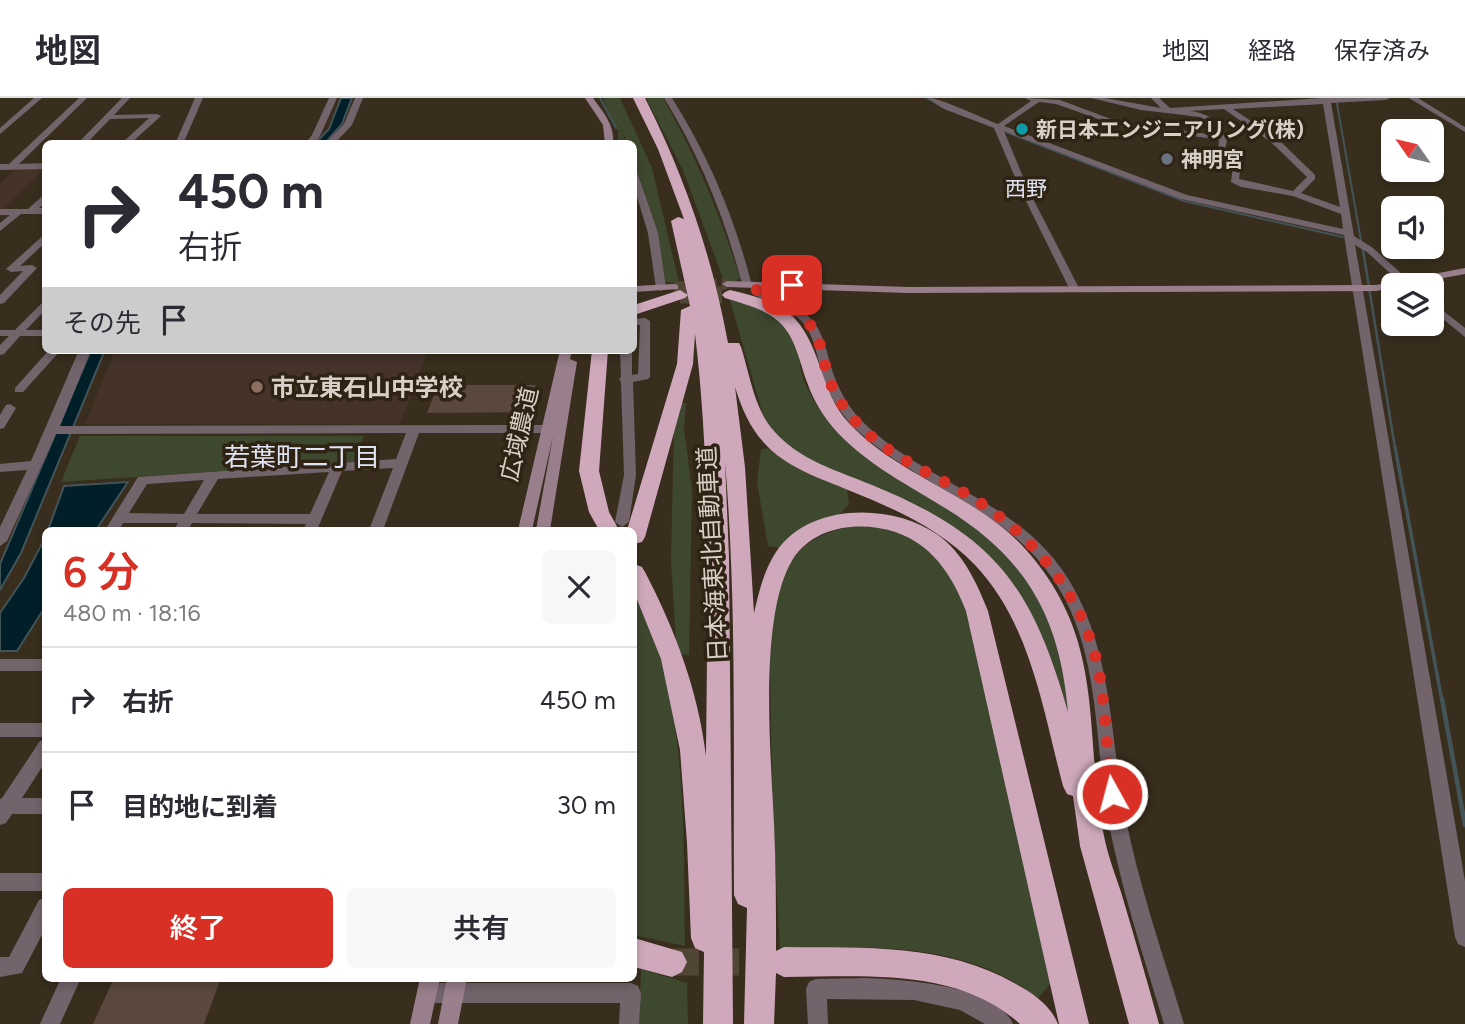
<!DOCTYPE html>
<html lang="ja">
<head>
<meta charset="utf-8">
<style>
	:root { --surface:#fff; --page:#f7f7f7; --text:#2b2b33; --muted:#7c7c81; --line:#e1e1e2; --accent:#d93025 }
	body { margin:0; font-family:Figtree,"Noto Sans JP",sans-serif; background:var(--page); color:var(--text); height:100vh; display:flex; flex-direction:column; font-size:26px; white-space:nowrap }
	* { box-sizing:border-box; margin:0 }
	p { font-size:23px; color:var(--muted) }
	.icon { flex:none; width:38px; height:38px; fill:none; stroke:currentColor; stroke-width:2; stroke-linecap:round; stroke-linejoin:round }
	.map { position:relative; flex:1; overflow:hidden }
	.sheet { position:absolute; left:42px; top:429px; width:595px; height:455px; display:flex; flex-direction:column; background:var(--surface); border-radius:10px; box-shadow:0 4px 10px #0003 }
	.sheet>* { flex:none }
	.hud { position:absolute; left:42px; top:42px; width:595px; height:214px; border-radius:10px; box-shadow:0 4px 10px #0003; background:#fff; color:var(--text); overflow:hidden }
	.needle { width:46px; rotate:304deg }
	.tools { position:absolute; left:1381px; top:21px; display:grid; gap:14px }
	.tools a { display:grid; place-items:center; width:63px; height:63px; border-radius:10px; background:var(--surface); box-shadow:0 4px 10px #0003; font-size:35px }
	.pin { position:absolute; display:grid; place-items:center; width:60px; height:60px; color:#fff; margin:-30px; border-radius:14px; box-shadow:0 4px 10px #0006 }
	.me { position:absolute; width:77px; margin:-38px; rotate:353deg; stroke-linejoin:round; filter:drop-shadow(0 0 5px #0008) }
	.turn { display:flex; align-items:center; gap:24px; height:147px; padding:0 21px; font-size:32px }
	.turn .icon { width:91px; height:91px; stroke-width:2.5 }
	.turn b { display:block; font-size:49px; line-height:60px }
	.then { display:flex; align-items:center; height:66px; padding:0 21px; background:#0003; gap:14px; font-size:26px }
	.round { display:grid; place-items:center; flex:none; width:74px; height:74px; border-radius:10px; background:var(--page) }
	.overview { display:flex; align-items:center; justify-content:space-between; height:119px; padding:0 21px }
	h1 { font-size:42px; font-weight:600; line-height:52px; color:var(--accent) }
	.button { display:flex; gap:14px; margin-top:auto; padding:14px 21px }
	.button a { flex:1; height:80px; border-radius:10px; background:var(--accent); color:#fff; font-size:28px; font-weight:600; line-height:80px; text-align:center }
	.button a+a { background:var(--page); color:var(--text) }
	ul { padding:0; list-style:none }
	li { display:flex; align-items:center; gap:21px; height:105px; padding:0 21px; border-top:2px solid var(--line) }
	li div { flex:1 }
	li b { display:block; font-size:26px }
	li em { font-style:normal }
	header { display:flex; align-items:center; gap:42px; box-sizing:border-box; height:98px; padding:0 35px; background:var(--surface); border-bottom:2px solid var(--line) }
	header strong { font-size:33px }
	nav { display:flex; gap:38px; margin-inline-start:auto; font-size:24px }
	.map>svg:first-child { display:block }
</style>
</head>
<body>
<header>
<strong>地図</strong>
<nav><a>地図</a><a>経路</a><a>保存済み</a></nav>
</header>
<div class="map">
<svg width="1465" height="926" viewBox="0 0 1465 926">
	<rect width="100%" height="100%" fill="#392e1d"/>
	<g fill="#45332a">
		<polygon points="45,70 3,112 0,112 0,86 16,71"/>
		<polygon points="115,252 428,252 400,326 85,326"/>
	</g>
	<g fill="#3e482f">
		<polygon points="601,0 607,8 603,0 620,0 652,70 679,185 664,184 634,70 634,46 628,45 615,21 627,45 618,45 618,33"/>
		<path d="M646 0H663C696 58 720 116 740 180L735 184 724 183 683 72Z"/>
		<path d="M730 202C755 206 787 218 795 245 800 259 800 275 806 288 815 307 827 322 841 337L998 442 1056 519 1070 622 976 447 937 419 805 361 777 341 763 317Z"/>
		<polygon points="681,305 686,305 684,331 692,392 689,557 680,556 676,544 671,462 674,330"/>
		<polygon points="80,338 364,338 354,364 61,384"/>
		<path d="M774 350 847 391 849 406 839 417C815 419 798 432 782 450L768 448 757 384 761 351Z"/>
		<path d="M858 427C920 433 946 455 967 513L1052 884 1038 900C965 843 868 847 780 853 776 778 772 703 771 628 771 574 763 507 794 460 808 439 835 431 858 427Z"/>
		<path d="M634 491C689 600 683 729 685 848L634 837Z"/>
		<polygon points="641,871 687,885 688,926 639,926"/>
	</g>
	<g fill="#011f29" stroke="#425458" stroke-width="2">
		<polygon points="341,0 352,0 342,26 325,45 315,46 329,31"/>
		<polygon points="91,252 105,252 21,455 0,492 0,466"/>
		<polygon points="128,384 96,432 48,432 64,388"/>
		<polygon points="45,440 45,509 17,553 0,553 0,515 24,480"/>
	</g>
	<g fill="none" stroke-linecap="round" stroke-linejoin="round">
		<g stroke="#425458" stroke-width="2">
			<polyline points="600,0 616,30"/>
			<polyline points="927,0 942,9"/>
			<polyline points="1336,0 1363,154"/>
			<polyline points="1001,32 1184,103 1343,139"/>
		</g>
		<polyline stroke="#425458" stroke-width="2.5" points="1363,152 1395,350"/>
		<polyline stroke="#425458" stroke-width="3.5" points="1395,349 1442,603"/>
		<polyline stroke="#425458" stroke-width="4.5" points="1442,601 1465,727"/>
	</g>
	<g fill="#5a483c">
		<polygon points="438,287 536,287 530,314 427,315"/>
		<polygon points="114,880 221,880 204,926 93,926"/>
	</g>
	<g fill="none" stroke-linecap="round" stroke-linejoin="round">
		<polyline stroke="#514636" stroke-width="11" stroke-dasharray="11 5" stroke-linecap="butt" points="674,189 727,186"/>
		<polyline stroke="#514636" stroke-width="17" stroke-dasharray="17 8" stroke-linecap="butt" points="680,197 730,197"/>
		<polyline stroke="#514636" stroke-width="27" stroke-dasharray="27 13" stroke-linecap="butt" points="672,864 775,864"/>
		<g fill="#73636b" fill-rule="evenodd">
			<polygon points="34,0 42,0 0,36 0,30"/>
			<polygon points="79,0 87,0 19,66 46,65 46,71 0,72 0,66 9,66"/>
			<polygon points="122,0 130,0 114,17 157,16 161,18 130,46 121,46 149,20 110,21 86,46 77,46"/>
			<polygon points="195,0 203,0 183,46 175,46"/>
			<polygon points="329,0 337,0 320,38 314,46 305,46 312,37"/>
			<polygon points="355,0 363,0 352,27 334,46 325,46 344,26"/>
			<path d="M664 0H672C708 57 734 118 751 184H759C760 187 761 191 763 193 766 196 774 198 778 199 791 205 803 212 813 223 824 237 827 255 832 272 839 293 849 311 865 326 925 384 1014 402 1063 473 1113 546 1109 633 1125 717 1139 788 1163 857 1184 926H1164C1143 857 1120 787 1107 716 1094 637 1100 550 1053 481 1005 410 920 389 859 334 841 318 828 296 821 272 817 257 814 240 805 227 796 216 783 209 770 203 766 202 759 200 756 197 754 196 752 190 751 188L747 189 742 186C725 120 700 58 664 0Z"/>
			<path d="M928 0C941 0 982 20 998 26L1031 3 1025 0 1060 2 1119 24 1215 37 1207 24 1200 19 1141 12 1091 0H1105L1161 10 1151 0H1159L1170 10 1322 0H1390L1386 2 1331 5 1354 138 1373 150 1414 187H1403L1367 154 1355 147 1465 783V849L1458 846 1455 839 1344 137 1181 101 1004 33 1028 91 1080 192 1071 194 1020 91 994 30 944 11ZM1039 4 1056 6 1118 28 1214 41 1219 43 1218 55 1233 68 1231 84 1241 89 1293 98 1341 116 1343 131 1187 97 1004 28ZM1323 6 1340 109 1301 95 1315 81V77L1278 41 1233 11ZM1224 11 1272 45 1307 79 1293 93 1239 81 1241 67 1225 52 1227 42C1215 23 1213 16 1189 13Z"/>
			<polygon points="1409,0 1418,0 1465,29 1465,34"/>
			<polygon points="634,74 638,77 658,135 666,190 661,193 656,190 648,135 634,89"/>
			<polygon points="46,95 46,104 39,110 46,110 46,116 21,116 0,133 0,125 10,117 0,117 0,111 28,111"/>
			<polygon points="46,135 46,144 20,168 32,167 37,170 4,205 0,206 0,197 23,173 11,174 6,171"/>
			<polygon points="46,201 46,211 26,232 46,232 46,238 20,238 4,256 0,257 0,247 9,238 0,238 0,232 15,232"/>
			<polygon points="1432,204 1465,230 1465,239 1432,212"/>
			<polygon points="645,220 650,223 650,279 648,281 633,284 636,377 629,424 622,429 615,424 624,377 621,284 619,281 621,279 620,252 632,252 632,277 638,276 640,227 634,227 634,221"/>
			<polygon points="49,252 61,252 23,294 15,294 15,290"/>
			<path d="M79 252H91L60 328 560 327 566 331 560 335H419L383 432H369L393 370 342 373 317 432H303L306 426 192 425 188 432H174L178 425H123L119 432H105L138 379 396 361 406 335 56 336 7 443 0 448V429L27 372 0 374V366L31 363ZM329 374 310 416H197L218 381ZM204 382 184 416 129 415 147 386Z"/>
			<polygon points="10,306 16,310 4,330 0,331 0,317 6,307"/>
			<rect x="0" y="561" width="46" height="12"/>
			<rect x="0" y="625" width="46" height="14"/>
			<polygon points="46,641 46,663 22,700 46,700 46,716 12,716 6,725 0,727 0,701 2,700 40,643"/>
			<rect x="0" y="775" width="46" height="18"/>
			<polygon points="46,799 46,829 22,875 0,879 0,859 9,859 39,802"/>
			<polygon points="61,880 81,880 60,926 40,926"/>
			<path d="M864 880C901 881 997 887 1013 926H985L960 912 914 902 827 901 828 926H808L806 891 809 884 816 881Z"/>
			<polygon points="427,885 631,885 638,888 641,895 639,926 619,926 620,905 427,905 420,902 417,895 420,888"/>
		</g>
		<g fill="#987f8b" fill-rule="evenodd">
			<path d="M585 0H593C603 14 615 27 613 46H605L603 27Z"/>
			<polygon points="1465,170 1465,176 1406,187 1393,187 1393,190 1376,193 909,195 727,189 722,186 727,183 909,189 1376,187"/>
			<polygon points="674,186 678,187 678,191 634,194 634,188"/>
			<polygon points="560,252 572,252 570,261 577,264 550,432 536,432 553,338 532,432 518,432"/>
			<polygon points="420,880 440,880 430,926 410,926"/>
			<polygon points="447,880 467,880 458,926 438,926"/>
		</g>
		<g fill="#cfa9bb" fill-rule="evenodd">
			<path d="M633 0H645C685 79 712 158 728 245H739L741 249C750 277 754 311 774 333 799 362 838 373 872 387 994 437 1032 487 1068 614 1060 520 1027 460 945 410 908 387 868 367 837 334 824 320 813 302 807 284 799 263 796 239 778 223 763 210 743 206 725 200L722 197 725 194 730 192C750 197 773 202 789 215 822 243 819 294 849 325 900 380 979 397 1028 454 1107 545 1083 632 1104 738 1108 758 1115 776 1121 794 1134 838 1147 882 1159 926H1129L1080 748 1073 698 1067 696 1063 688C1043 613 1031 526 975 467 941 431 893 410 848 392 820 380 790 371 768 349 751 332 742 312 735 289L745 369 754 515C759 494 764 472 776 454 809 404 893 405 938 437 963 455 977 485 988 513L1089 926H1059L966 513C950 471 925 437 878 430 847 425 811 433 793 461 758 517 771 658 774 725 776 767 776 810 776 853L784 849C864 850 945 845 1016 886 1033 895 1051 908 1058 926H1020C957 869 863 879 784 879L776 875 774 926H744L747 810 738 806 734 797C733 652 737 507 725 363L729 459 733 926H703L704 854 695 850 691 840 687 745 680 652 661 561 634 494V466L642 469 645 474C675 532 698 592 706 658 707 517 712 377 695 236L693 266 645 439 642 444 634 446V432H627L677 266 681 212 690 208 671 123 678 119 684 121 658 51Z"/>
			<polygon points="680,192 688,197 685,200 634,217 634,207"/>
			<polygon points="592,252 608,252 599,373 609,414 619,432 599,432 589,414 579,373"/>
			<polygon points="634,840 682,854 687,864 682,874 672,879 634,869"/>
		</g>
	</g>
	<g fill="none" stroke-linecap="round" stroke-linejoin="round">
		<path stroke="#d93025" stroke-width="12" stroke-dasharray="0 21.6" d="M792 187 755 186 757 193C774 204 792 207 807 223 822 239 822 261 829 281 836 300 847 315 861 329 895 363 943 380 982 406 1042 446 1088 507 1100 580 1106 619 1107 658 1112 696"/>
	</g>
	<circle fill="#0f9aa8" stroke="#2f2414" stroke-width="2.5" cx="1022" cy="31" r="7"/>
	<circle fill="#6b7280" stroke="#2f2414" stroke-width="2.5" cx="1167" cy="61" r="7"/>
	<circle fill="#8d6e63" stroke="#2f2414" stroke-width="2.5" cx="257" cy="289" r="7"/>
	<g text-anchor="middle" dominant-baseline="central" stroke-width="7" stroke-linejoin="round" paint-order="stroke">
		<g font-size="21" font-weight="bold" fill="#d8d0c6" stroke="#2f2414" text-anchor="start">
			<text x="1036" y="31">新日本エンジニアリング(株)</text>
			<text x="1181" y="61">神明宮</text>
		</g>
		<g font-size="21" fill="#dfe3f2" stroke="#2f2414">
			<text x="1026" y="90">西野</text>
		</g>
		<g font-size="24" font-weight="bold" fill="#d8d0c6" stroke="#2f2414" text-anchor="start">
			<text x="271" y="289">市立東石山中学校</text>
		</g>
		<g font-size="24" fill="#d8d0c6" stroke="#2f2414">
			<text transform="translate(519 336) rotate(-77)">広域農道</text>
			<text transform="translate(712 456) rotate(-93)">日本海東北自動車道</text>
		</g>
		<g font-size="26" fill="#dfe3f2" stroke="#2f2414">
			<text x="302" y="359">若葉町二丁目</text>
		</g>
	</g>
</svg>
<div class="tools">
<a><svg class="needle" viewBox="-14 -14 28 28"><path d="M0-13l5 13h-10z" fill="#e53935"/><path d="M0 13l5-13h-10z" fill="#7c7c81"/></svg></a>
<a><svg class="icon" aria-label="sound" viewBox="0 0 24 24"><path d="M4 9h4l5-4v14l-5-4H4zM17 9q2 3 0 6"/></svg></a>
<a><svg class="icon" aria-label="layers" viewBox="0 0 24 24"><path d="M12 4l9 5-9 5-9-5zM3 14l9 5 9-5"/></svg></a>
</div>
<div class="pin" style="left:792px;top:187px;background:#d93025"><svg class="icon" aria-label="arrive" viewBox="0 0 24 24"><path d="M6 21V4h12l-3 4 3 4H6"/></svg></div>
<svg class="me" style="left:1112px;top:696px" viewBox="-20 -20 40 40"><circle r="17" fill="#d93025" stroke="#fff" stroke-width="3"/><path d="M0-11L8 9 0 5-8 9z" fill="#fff"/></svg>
<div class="hud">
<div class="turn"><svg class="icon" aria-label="right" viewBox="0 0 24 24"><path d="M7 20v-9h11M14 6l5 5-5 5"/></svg><div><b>450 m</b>右折</div></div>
<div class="then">その先<svg class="icon" aria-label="arrive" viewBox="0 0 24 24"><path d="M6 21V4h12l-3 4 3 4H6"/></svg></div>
</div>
<section class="sheet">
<div class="overview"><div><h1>6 分</h1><p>480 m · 18:16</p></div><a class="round"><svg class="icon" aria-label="close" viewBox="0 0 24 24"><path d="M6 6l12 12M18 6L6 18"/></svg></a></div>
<ul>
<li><svg class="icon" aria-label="right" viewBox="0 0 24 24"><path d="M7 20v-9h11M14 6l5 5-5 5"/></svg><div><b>右折</b></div><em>450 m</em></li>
<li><svg class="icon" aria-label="arrive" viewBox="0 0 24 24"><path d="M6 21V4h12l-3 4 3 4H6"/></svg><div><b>目的地に到着</b></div><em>30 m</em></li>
</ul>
<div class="button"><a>終了</a><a>共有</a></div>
</section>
</div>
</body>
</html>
